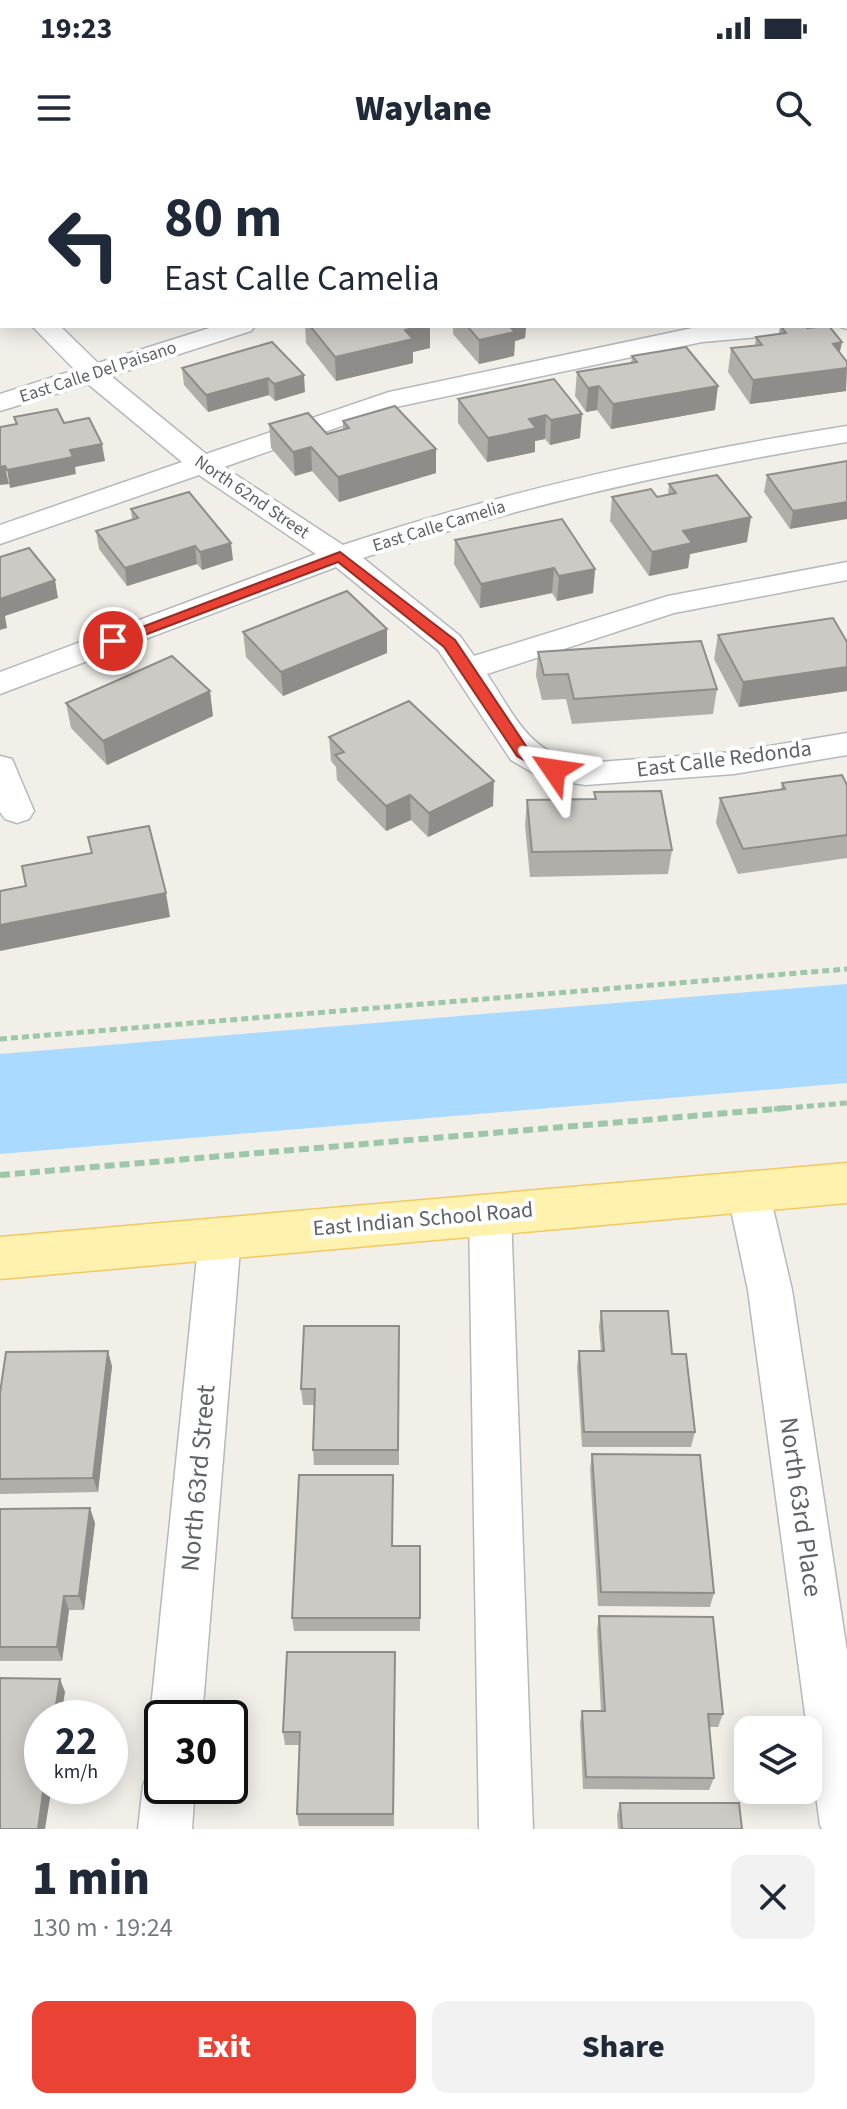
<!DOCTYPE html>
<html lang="en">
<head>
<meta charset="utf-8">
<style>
	:root { --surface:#fff; --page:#f2f2f3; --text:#1f2937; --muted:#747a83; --accent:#ea4335 }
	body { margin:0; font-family:"Source Sans 3",sans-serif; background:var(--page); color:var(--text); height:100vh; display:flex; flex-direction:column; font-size:30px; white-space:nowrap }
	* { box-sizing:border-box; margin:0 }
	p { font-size:26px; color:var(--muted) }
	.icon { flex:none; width:44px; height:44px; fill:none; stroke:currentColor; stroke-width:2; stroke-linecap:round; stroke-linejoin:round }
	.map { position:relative; height:1669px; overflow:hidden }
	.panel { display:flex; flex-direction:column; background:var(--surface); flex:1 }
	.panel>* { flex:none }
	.top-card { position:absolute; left:0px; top:0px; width:848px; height:168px; box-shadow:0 4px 20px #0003; background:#fff; color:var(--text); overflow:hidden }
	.fabs { position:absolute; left:734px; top:1556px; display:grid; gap:16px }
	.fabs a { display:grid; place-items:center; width:88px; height:88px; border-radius:16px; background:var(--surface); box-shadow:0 4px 20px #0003; font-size:40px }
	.speed { position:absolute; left:24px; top:1540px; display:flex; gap:16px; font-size:40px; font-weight:700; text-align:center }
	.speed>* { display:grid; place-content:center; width:104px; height:104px; border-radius:50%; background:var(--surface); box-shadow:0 4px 20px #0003; line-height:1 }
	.speed small { font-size:20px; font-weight:400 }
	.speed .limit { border:4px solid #111; border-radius:12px; background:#fff; color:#111 }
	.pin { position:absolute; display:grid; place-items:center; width:68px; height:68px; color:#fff; margin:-34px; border:4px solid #fff; border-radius:50%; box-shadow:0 2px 8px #0007 }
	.me { position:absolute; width:88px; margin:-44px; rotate:302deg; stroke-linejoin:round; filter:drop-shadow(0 0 6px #0008) }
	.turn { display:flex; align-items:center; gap:28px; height:168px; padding:0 32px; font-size:36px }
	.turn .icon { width:104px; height:104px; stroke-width:2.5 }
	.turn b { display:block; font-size:56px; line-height:68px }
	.round { display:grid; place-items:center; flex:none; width:84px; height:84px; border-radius:16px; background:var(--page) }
	.headline { display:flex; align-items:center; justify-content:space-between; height:136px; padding:0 32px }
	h1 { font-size:48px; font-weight:800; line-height:60px }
	.button { display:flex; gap:16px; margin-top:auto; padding:16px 32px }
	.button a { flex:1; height:92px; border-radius:16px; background:var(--accent); color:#fff; font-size:32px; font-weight:800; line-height:92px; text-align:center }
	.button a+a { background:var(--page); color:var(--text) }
	.status { display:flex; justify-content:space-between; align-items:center; height:56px; padding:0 40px; background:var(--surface); direction:ltr }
	.status svg { height:22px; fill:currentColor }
	header { display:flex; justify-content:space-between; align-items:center; height:104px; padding:0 32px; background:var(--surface); font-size:36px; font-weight:800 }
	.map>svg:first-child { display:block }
</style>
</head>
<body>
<div class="status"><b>19:23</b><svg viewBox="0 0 49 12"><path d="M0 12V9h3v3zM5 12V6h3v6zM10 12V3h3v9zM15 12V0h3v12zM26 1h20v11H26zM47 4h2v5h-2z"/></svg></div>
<header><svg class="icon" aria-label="menu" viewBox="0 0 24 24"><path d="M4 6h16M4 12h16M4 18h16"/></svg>Waylane<svg class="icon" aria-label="search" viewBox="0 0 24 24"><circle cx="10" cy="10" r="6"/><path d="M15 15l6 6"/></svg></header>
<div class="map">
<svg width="847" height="1669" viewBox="0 0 847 1669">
	<rect width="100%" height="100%" fill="#f1efe8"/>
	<polygon fill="#aadaff" points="847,824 847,923 0,994 0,894"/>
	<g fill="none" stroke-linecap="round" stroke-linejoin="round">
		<defs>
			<g id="minor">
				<polygon points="2,25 2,39 0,40 0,26"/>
				<rect x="846" y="58" width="1" height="14"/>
				<rect x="0" y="105" width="2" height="18"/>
				<polygon points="846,153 847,169 837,166 846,166"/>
				<path d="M32 166H60L98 203 216 166H255L251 171 111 216 206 294 389 232 702 166H806L802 171 793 174 702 182 396 247 224 307 343 385C508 330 675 293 847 266V282C682 309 521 345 363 398L460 476 474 496 668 436 847 402V420L674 453 487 514C515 556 530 596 585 603L734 592 847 573V595L734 614 585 625 542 618 511 600 438 490 336 407 0 534V512L316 394 199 315 0 384V365L182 302 88 224 0 251V234L75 210Z"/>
				<polygon points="0,596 12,599 34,651 29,659 17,663 5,659 0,652"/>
				<polygon points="748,1014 763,1019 769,1031 792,1130 847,1491 847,1669 822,1669 820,1665 748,1130 727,1031 733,1019"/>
				<polygon points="490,1035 505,1041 511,1053 533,1669 479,1669 469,1053 475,1041"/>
				<polygon points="220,1059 235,1064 241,1077 202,1558 162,1558 162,1578 158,1576 150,1558 199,1077 205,1064"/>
				<polygon points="162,1603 162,1626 195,1626 192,1669 138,1669 143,1626 150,1607"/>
			</g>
			<polygon id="major" points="847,1003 847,1043 0,1119 0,1077"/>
		</defs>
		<use href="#minor" stroke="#b5b8bc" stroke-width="3"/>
		<use href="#major" stroke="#f2c960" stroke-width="3"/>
		<g stroke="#9cc7a9" stroke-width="5" stroke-dasharray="7 4" stroke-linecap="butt">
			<polyline points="0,879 847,809"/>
			<polyline points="763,950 847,943"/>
		</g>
		<polyline stroke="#9cc7a9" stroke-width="6" stroke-dasharray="10 5" stroke-linecap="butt" points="0,1015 786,948"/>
		<use href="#minor" fill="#fff" fill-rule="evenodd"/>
		<use href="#major" fill="#fff2af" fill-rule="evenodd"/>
	</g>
	<g fill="#afaea9">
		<polygon points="647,0 761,0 760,2 647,2"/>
		<polygon points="800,0 847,0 847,34 846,34 846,2 800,2"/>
		<polygon points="846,78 847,78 847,122 846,120"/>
		<polygon points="305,166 430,166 430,188 413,192 413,203 336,221 306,183"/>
		<polygon points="453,166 529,166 526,167 525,178 515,181 514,196 479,204 453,174"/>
		<polygon points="780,166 806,166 840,193 846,231 750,244 728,212 731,188 755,185 756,177 779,174"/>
		<polygon points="272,182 305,232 275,241 269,235 208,252 184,225 182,208"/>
		<polygon points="632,196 715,250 611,269 597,250 586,252 575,236 577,212 631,203"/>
		<polygon points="554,219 580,278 550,285 545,279 535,281 535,292 487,302 458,263 458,239"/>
		<polygon points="343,261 436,289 436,313 339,342 312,311 295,316 271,288 269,264 327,274 343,270"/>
		<polygon points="847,301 790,369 764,332 767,315"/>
		<polygon points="669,324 747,382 690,394 688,408 649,416 610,361 612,337 657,337 668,335"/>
		<polygon points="131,349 233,400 202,410 197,404 127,426 99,389 96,371 132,360"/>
		<polygon points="455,380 595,409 593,433 557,441 552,433 480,448 454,404"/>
		<polygon points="387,469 387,493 283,536 246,497 243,472"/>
		<polygon points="718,475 847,482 847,531 739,547 714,499"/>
		<polygon points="538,492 717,529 713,554 572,564 566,539 542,540 536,516"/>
		<polygon points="66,543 213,556 107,605 71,568"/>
		<polygon points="329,577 493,646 428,677 411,660 386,671 337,620 336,607 331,601"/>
		<polygon points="782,623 847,625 847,698 738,714 716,663 720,638 781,630"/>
		<polygon points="594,632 672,690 668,714 530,717 525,665 527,640 594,639"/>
		<polygon points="601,1151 672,1194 695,1272 691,1287 582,1287 577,1207 579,1191 601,1191 599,1167"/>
		<polygon points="399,1166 399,1305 314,1305 313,1290 315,1245 303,1245 301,1229"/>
		<polygon points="112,1206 98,1332 0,1334 0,1233"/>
		<polygon points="592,1294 714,1433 710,1447 598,1446 590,1309"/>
		<polygon points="393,1330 392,1386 420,1386 420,1471 294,1471 292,1458"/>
		<polygon points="0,1349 95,1363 84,1450 69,1450 62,1501 0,1501"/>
		<polygon points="599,1456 723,1554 718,1567 709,1567 714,1618 709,1630 583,1629 580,1563 582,1551 601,1551 597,1470"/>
		<polygon points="395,1505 394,1666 299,1666 297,1654 300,1585 285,1585 283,1572"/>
		<polygon points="620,1643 742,1669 618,1669 617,1655"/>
	</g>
	<g fill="#8f8d8a">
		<polygon points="325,0 392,0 379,2 325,2"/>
		<polygon points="421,166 430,166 430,188 413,192 413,203 336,221 335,197 405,170"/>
		<polygon points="504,166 529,166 526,167 525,178 515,181 514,196 479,204 479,180"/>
		<polygon points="842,182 837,206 833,184"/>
		<polygon points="847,208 846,231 750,244 753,220"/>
		<polygon points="304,215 305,232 275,241 274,224"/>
		<polygon points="268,218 269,235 208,252 206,235"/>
		<polygon points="599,226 597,250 586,252 588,228"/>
		<polygon points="718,226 715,250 611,269 613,244"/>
		<polygon points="582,254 580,278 550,285 551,260"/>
		<polygon points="546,255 545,279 535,281 535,292 487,302 488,278 529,259"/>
		<polygon points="102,284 105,301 75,307 76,314 10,328 7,310 70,290"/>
		<polygon points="311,287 312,311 295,316 293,292"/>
		<polygon points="436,289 436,313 339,342 338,317"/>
		<polygon points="5,306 9,324 0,325 0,307"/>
		<polygon points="847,342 847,359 790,369 793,351"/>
		<polygon points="751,357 747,382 690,394 688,408 649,416 652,392 683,371"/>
		<polygon points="231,383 233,400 202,410 200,392"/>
		<polygon points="195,386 197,404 127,426 125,408"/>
		<polygon points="554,408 552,433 480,448 481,424"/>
		<polygon points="595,409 593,433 557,441 559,416"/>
		<polygon points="55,420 58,438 5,456 7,468 0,470 0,439"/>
		<polygon points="387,469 387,493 283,536 281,512"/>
		<polygon points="847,507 847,531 739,547 743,522"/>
		<polygon points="210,531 213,556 107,605 103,581"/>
		<polygon points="494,621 493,646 428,677 429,653"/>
		<polygon points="410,635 411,660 386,671 386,646"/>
		<polygon points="166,733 170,757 0,791 0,765"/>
		<polygon points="108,1191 112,1206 98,1332 93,1318"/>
		<polygon points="90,1348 95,1363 84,1450 79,1436"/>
		<polygon points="64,1436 69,1450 62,1501 57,1487"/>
		<polygon points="60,1519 65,1532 61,1558 54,1558"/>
		<polygon points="44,1626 52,1626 45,1669 38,1669"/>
	</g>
	<g fill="#cccac5" stroke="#8f8d8a" stroke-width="2">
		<polygon points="184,0 275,0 277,2 181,2 180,1"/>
		<polygon points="653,0 676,0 677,2 654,2"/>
		<polygon points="689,0 748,0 749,2 690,2"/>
		<polygon points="809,0 847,0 847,12 846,2 810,2"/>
		<polygon points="310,166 421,166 405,170 413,179 335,197"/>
		<polygon points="467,166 509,166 515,172 479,180"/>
		<polygon points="781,166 806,166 807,168 829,166 842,182 833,184 847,202 847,208 753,220 731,188 762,185 756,177 786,173"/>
		<polygon points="272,182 304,215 274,224 268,218 206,235 182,208"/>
		<polygon points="686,187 718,226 613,244 599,226 588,228 577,212 637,202 632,196"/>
		<polygon points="554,219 582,254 551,260 546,255 529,259 536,268 488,278 458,239"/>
		<polygon points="395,246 436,289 338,317 311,287 293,292 269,264 308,253 327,274 349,268 343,261"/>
		<polygon points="57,249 64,263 89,258 102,284 70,290 73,297 7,310 5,306 0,307 0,267 17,264 14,257"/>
		<polygon points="847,301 847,342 793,351 767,315"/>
		<polygon points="717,315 751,357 683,371 692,383 652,392 612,337 651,329 657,337 676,333 669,324"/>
		<polygon points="189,332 231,383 200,392 195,386 125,408 96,371 138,358 131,349"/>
		<polygon points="562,359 595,409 559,416 554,408 481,424 455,380"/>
		<polygon points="29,388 55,420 0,439 0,397"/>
		<polygon points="347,431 387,469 281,512 243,472"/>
		<polygon points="833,458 847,482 847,507 743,522 718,475"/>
		<polygon points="701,481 717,529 574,539 568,514 544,515 538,492"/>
		<polygon points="172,496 210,531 103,581 66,543"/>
		<polygon points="409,541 494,621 429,653 410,635 386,646 335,595 344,592 329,577"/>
		<polygon points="842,615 847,625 847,675 743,689 720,638 785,629 782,623"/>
		<polygon points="661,631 672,690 532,692 527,640 596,639 594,632"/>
		<polygon points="149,666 166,733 0,765 0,731 26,726 22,706 92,693 88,677"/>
		<polygon points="601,1151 668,1151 672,1194 686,1194 695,1272 584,1272 579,1191 604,1191"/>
		<polygon points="304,1166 399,1166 398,1290 313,1290 315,1229 301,1229"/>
		<polygon points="108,1191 93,1318 0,1319 0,1233 6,1192"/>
		<polygon points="592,1294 700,1295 714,1433 601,1432"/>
		<polygon points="299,1315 393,1315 392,1386 420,1386 420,1458 292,1458"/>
		<polygon points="90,1348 79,1436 64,1436 57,1487 0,1487 0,1349"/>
		<polygon points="599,1456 713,1457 723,1554 708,1554 714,1618 586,1617 582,1551 605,1551"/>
		<polygon points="287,1492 395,1492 393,1654 297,1654 300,1572 283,1572"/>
		<polygon points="0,1518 60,1519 54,1558 42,1558 42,1626 44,1626 38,1669 0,1669"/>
		<polygon points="620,1643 739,1643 742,1669 622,1669"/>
	</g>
	<polygon fill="#ea4335" stroke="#982c22" stroke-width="2" points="340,392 455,480 528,589 560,606 560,614 548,614 517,596 444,487 338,402 118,485 113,486 105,481"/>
	<g text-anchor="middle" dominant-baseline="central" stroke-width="8" stroke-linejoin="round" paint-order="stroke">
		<g font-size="18" fill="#5f6368" stroke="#fff">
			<text transform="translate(98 212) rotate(-18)">East Calle Del Paisano</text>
			<text transform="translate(252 337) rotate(34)">North 62nd Street</text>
			<text transform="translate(439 366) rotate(-17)">East Calle Camelia</text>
		</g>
		<g font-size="22" fill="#5f6368" stroke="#fff">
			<text transform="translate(724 599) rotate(-7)">East Calle Redonda</text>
			<text transform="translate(423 1059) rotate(-5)">East Indian School Road</text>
		</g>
		<g font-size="26" fill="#5f6368" stroke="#fff">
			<text transform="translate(198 1318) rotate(-85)">North 63rd Street</text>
			<text transform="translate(801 1347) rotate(82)">North 63rd Place</text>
		</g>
	</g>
</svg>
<div class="fabs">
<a><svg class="icon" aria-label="layers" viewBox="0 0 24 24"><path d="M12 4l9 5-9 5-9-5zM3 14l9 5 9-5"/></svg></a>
</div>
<div class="speed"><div>22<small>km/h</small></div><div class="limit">30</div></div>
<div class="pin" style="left:113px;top:481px;background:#d93025"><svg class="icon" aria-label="arrive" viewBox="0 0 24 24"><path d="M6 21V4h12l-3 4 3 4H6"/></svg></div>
<svg class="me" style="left:554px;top:610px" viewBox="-20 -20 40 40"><path d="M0-17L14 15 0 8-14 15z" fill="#ea4335" stroke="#fff" stroke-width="4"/></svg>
<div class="top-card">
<div class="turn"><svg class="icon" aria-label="left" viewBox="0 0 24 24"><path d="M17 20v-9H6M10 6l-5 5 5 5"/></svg><div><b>80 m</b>East Calle Camelia</div></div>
</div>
</div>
<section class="panel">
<div class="headline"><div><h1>1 min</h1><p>130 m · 19:24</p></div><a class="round"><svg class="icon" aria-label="close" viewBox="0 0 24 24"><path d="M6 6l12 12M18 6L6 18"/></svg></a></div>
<div class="button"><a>Exit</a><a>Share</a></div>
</section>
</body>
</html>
